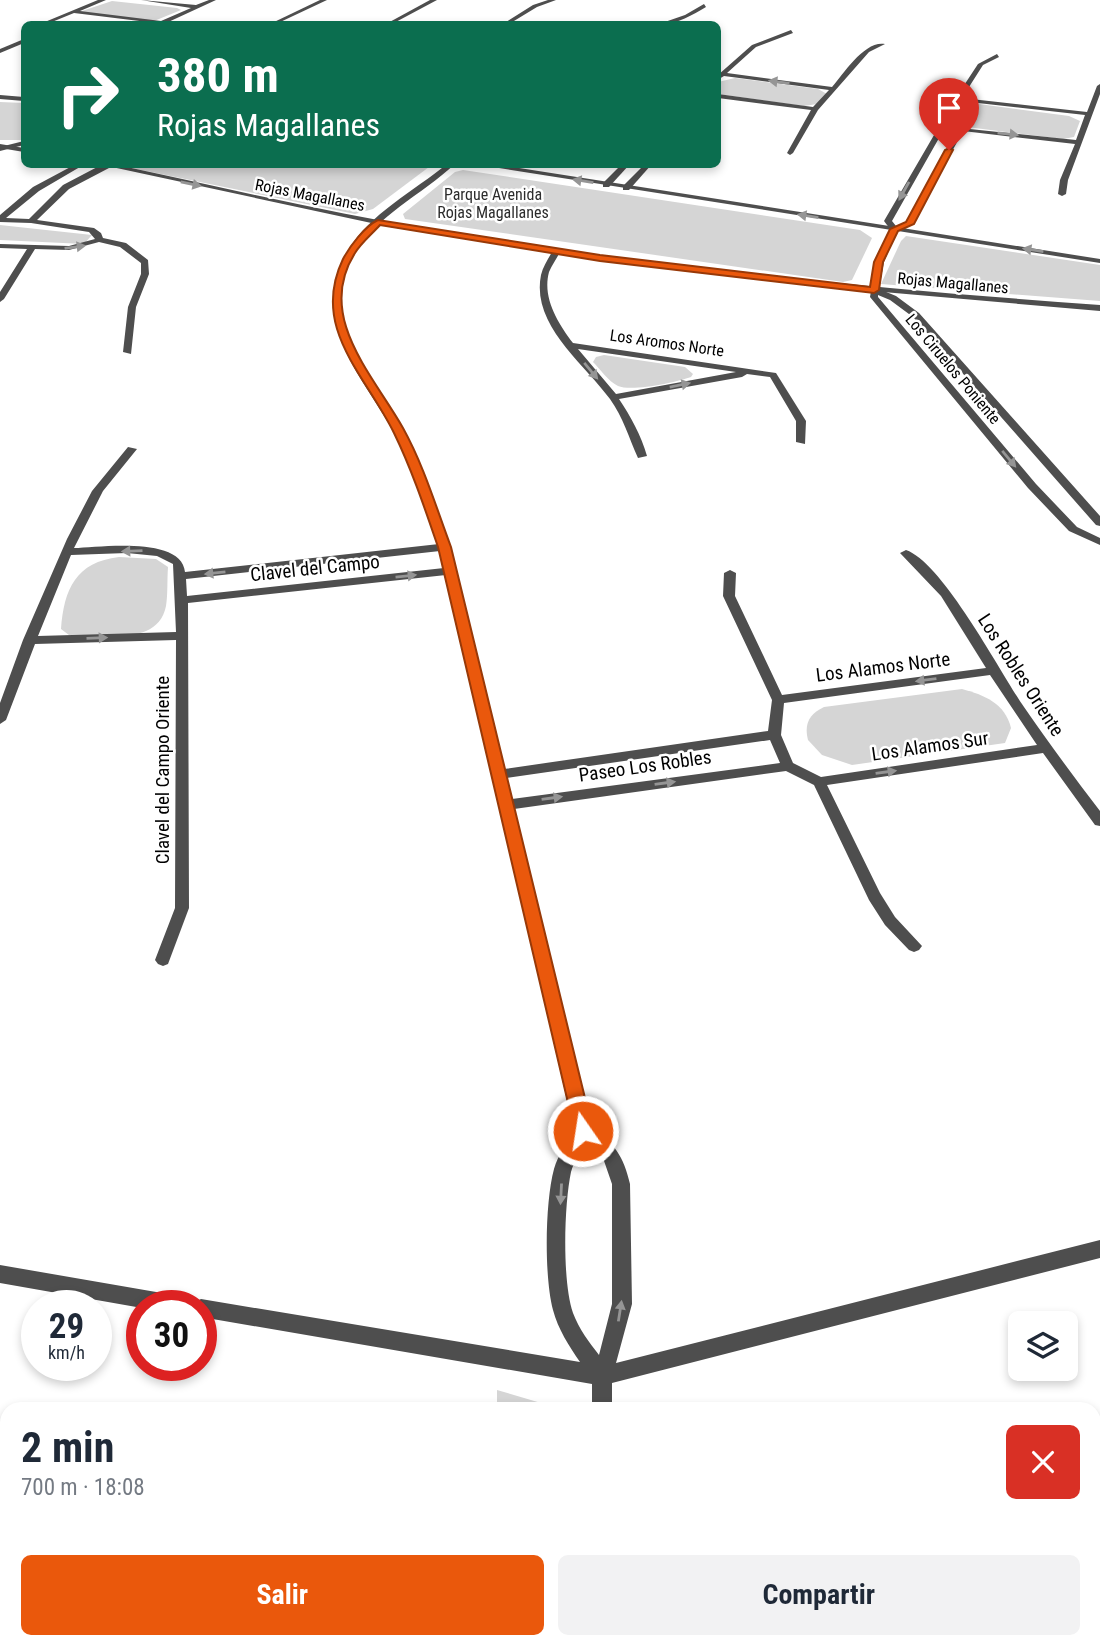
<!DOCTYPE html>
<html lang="es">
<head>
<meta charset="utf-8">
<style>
	:root { --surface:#fff; --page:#f2f2f3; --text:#1f2937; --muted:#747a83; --accent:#ea580c }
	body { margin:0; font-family:"Roboto Condensed",sans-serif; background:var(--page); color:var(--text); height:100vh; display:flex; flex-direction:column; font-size:26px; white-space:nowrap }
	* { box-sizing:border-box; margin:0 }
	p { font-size:23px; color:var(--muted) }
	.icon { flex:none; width:38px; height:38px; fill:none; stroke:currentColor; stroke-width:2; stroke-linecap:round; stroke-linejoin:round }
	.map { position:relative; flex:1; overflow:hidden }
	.panel { position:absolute; left:0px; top:1402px; width:1101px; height:247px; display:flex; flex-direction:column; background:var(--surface); border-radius:21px 21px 0 0; box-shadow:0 4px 10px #0003 }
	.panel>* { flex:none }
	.banner { position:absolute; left:21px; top:21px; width:700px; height:147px; border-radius:10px; box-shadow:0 4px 10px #0003; background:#0b6e4f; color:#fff; overflow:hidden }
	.buttons { position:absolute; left:1008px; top:1311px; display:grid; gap:14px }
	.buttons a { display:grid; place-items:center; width:70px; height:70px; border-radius:10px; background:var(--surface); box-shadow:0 4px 10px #0003; font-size:35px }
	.speed { position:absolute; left:21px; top:1290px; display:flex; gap:14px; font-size:35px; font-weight:700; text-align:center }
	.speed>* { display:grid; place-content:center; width:91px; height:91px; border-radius:50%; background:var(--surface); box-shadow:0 4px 10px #0003; line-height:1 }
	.speed small { font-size:18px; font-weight:400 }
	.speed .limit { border:10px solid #d22; background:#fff; color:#111 }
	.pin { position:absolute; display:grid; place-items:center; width:60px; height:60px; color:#fff; margin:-72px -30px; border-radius:50% 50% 50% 0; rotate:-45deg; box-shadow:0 0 7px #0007 }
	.pin .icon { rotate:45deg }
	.me { position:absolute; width:77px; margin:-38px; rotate:347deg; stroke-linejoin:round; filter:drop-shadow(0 0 5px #0008) }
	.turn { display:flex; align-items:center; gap:24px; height:147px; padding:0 21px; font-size:32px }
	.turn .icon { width:91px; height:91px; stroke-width:2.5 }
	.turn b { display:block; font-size:49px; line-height:60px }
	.round { display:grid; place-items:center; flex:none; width:74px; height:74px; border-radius:10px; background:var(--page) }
	.summary { display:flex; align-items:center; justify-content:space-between; height:119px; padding:0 21px }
	h1 { font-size:42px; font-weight:700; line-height:52px }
	.primary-button { display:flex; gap:14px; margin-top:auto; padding:14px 21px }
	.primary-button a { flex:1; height:80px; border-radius:10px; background:var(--accent); color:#fff; font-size:28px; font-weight:700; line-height:80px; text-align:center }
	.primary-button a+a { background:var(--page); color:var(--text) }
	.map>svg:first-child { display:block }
</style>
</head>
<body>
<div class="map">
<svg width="1100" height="1647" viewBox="0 0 1100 1647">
	<rect width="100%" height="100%" fill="#fff"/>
	<g fill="#d5d5d5">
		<polygon points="112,1 177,8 181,10 154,21 79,12"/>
		<polygon points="735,78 818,89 827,94 817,104 804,106 718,94 718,82"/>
		<polygon points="0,102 24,103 24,140 0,140"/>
		<polygon points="979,104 1069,116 1080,121 1074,137 1063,139 967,127 956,123 964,107"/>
		<polygon points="427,165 429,167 373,209 355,214 117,165"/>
		<polygon points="463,170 860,230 872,238 852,280 843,282 405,219 403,214 455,172"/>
		<polygon points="0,225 92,235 84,244 0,240"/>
		<polygon points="906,236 1100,265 1100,301 881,284 901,241"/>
		<path d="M604 355 685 367 693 374 691 377C677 382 632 392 618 386 608 381 600 369 593 362L596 357Z"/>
		<path d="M119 557 156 559 168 567C167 580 168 594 166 606 158 647 101 635 69 635L61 629C64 589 76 562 119 557Z"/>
		<path d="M962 689C984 695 1005 703 1011 728L1005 743 852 765 822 755 808 740C804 724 809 714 824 707Z"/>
		<polygon points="497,1390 558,1408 558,1409 497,1409"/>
		<polygon points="630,1642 744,1642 745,1647 631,1647"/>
	</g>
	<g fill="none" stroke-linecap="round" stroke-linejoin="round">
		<g fill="#4e4e4e" fill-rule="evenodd">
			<polygon points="98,0 106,0 80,11 161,21 191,8 141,0 196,5 209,0 216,0 164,24 74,13 47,24 40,24"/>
			<polygon points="320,0 327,0 276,24 270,24"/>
			<polygon points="430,0 437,0 392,24 386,24"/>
			<polygon points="548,0 556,0 537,7 509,24 503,24 533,5"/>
			<path d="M704 4 706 7C692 15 676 25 659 24L685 15Z"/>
			<path d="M791 30 793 33 756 47 727 73 832 87C844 73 865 40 885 44L869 52 818 110 793 153 790 155 787 153 811 110 718 98V94L813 107 829 90 724 76 719 79 718 75 752 45Z"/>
			<polygon points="24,39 24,43 0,53 0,49"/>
			<path d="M997 54 999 57 983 65 962 98 1087 112 1097 86 1100 84V94L1068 180 1066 194 1062 196 1058 194 1060 180 1075 144 963 131 913 224 897 231 884 262 879 289 896 296 919 313 1100 516V526L1096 525 913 317 890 300 878 295V297L1036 484 1077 527 1100 538V545L1069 531 1028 488 870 297 876 262 890 229 884 221 955 99 978 64ZM960 101 1085 115 1076 140 950 127V129L957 131 906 222 896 226 892 221Z"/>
			<polygon points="24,141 24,145 0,151 0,147"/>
			<polygon points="76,164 85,164 39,191 6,218 29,219 63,185 103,164 109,164 109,168 69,189 37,220 94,228 101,233 103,238 126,243 148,260 149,274 136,307 131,354 123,352 128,307 141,274 141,263 120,247 99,242 69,250 35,249 4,299 0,302 0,292 27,249 0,248 0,244 69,246 95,239 89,232 31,223 0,222 0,215 33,187"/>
			<path d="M447 164H455C417 199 361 223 344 275 325 331 376 384 402 429 436 490 453 557 469 624 481 672 492 720 504 769L768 731 772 700 723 596 724 573 730 570 736 573 735 596 782 695 986 668 941 596 900 553 906 550C943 563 1000 672 1024 707 1048 742 1074 777 1100 811V826L1095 825 1043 753 827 785 880 893 895 917 922 946 919 950 914 952 909 950 885 925 869 900 814 785 786 771 514 809 591 1127C614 1142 624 1157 630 1184L632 1304 616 1363 1100 1240V1258L612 1383V1409H592V1384L201 1317V1306H142V1308L0 1283V1265L185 1297 192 1299 193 1303 201 1299 580 1362C569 1346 558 1329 553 1310 544 1276 545 1202 554 1169 558 1155 567 1143 574 1131L446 575 188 603 189 908 168 964 163 966 158 964 155 960 175 908 176 640 35 644 6 720 0 724V703L23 640 67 539 92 491 128 447 137 449 103 491 74 548C100 547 182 536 185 572L439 544C427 509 415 473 398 440 367 380 305 323 347 252 369 214 414 191 447 164ZM440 551 444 568 187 596 186 579ZM127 553 157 556 173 564 176 632 38 636 71 555ZM990 675 1037 745 821 777 793 763 781 735 784 703ZM770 740 780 763 512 799 506 778ZM586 1143 603 1158 612 1184V1304L599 1355C589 1342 579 1329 573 1313 562 1281 564 1205 571 1172 574 1161 581 1152 586 1143Z"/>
			<polygon points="622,164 630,164 609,187 603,187 603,183"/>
			<polygon points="645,164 652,164 629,190 623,190 623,186"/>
			<path d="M553 250 560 252C557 258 552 265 549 272 542 298 558 323 573 343L776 373 806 421 805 444 796 442V421L770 377 747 374 742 377 619 399C631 417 641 435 647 456L638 458C629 438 623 417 610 399 584 363 531 325 541 275 543 266 549 258 553 250ZM578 349 736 372 616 394Z"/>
			<rect x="588" y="1642" width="22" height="5"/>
		</g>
		<g fill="#4e4e4e" fill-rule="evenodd">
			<polygon points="0,95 24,97 24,101 0,99"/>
			<polygon points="0,144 24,148 24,152 0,148"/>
			<path d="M98 164H113C220 187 326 212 434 230 655 267 877 289 1100 305V311L849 289 599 260 390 227Z"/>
			<polygon points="474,164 494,164 1100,259 1100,263"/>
		</g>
	</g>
	<defs><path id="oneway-solid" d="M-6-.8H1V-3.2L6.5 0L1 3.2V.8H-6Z" transform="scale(1.75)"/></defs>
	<g fill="#959595">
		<use href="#oneway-solid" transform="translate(779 82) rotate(-173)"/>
		<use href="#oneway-solid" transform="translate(1008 134) rotate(6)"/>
		<use href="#oneway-solid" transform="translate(583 181) rotate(-171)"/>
		<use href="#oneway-solid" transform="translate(191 184) rotate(12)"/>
		<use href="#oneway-solid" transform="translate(904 191) rotate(119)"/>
		<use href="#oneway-solid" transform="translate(808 216) rotate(-171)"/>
		<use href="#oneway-solid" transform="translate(75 247) rotate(-7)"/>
		<use href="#oneway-solid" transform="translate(1033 250) rotate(-171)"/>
		<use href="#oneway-solid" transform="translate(591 371) rotate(50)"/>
		<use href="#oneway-solid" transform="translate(680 385) rotate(-11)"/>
		<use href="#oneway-solid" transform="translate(1009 459) rotate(50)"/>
		<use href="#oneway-solid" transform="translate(132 551) rotate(178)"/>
		<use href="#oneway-solid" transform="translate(215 573) rotate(174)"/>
		<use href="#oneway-solid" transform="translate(406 576) rotate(-6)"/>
		<use href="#oneway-solid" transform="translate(97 638) rotate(-2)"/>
		<use href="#oneway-solid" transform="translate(926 680) rotate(173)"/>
		<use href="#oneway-solid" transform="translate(886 772) rotate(-8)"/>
		<use href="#oneway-solid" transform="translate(665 783) rotate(-8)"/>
		<use href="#oneway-solid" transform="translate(552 798) rotate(-8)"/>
		<use href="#oneway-solid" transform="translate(561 1194) rotate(93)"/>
		<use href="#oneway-solid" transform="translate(620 1311) rotate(-81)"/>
	</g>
	<path fill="#ea580c" stroke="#983908" stroke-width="2" d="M949 148 953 150 914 224 898 231 883 262 879 290 874 293 600 261 380 225C372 234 361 243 355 253 315 316 373 375 403 428 424 466 436 507 451 547L593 1131 590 1137 583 1140 576 1137 438 547C425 509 412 470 394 433 365 374 310 328 343 259 350 246 365 226 378 220L600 255 870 287 874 262 890 229 906 222 945 150Z"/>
	<g text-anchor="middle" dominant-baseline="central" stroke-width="5" stroke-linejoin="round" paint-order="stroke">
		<g font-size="16" fill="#2c2c2c" stroke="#fff">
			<text x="493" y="194">Parque Avenida<tspan x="493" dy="18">Rojas Magallanes</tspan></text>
		</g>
		<g font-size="16" fill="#000" stroke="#fff">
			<text transform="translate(310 195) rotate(11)">Rojas Magallanes</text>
			<text transform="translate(953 283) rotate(5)">Rojas Magallanes</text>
			<text transform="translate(667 343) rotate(8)">Los Aromos Norte</text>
			<text transform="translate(953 369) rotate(50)">Los Ciruelos Poniente</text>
		</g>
		<g font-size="19" fill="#000" stroke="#fff">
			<text transform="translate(315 568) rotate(-6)">Clavel del Campo</text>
			<text transform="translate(883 667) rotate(-7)">Los Alamos Norte</text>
			<text transform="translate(1021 675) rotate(57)">Los Robles Oriente</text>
			<text transform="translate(930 746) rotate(-8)">Los Alamos Sur</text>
			<text transform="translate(645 766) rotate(-8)">Paseo Los Robles</text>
			<text transform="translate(162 770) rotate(-90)">Clavel del Campo Oriente</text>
		</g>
	</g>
</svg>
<div class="buttons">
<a><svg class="icon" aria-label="layers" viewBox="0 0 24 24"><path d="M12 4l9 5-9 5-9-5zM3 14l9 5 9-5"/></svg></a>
</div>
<div class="speed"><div>29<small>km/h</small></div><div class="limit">30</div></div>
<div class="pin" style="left:949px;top:150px;background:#d93025"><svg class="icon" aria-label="arrive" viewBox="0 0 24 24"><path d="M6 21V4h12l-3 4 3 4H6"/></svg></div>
<svg class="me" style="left:583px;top:1131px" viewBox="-20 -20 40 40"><circle r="17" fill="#ea580c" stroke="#fff" stroke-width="3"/><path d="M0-11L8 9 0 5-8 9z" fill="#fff"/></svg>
<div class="banner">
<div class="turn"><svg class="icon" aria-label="right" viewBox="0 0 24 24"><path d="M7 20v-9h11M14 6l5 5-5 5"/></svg><div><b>380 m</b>Rojas Magallanes</div></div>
</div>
<section class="panel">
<div class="summary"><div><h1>2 min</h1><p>700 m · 18:08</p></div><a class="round" style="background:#d93025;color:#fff"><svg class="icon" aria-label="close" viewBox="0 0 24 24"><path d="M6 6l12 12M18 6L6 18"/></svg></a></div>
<div class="primary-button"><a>Salir</a><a>Compartir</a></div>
</section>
</div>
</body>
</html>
